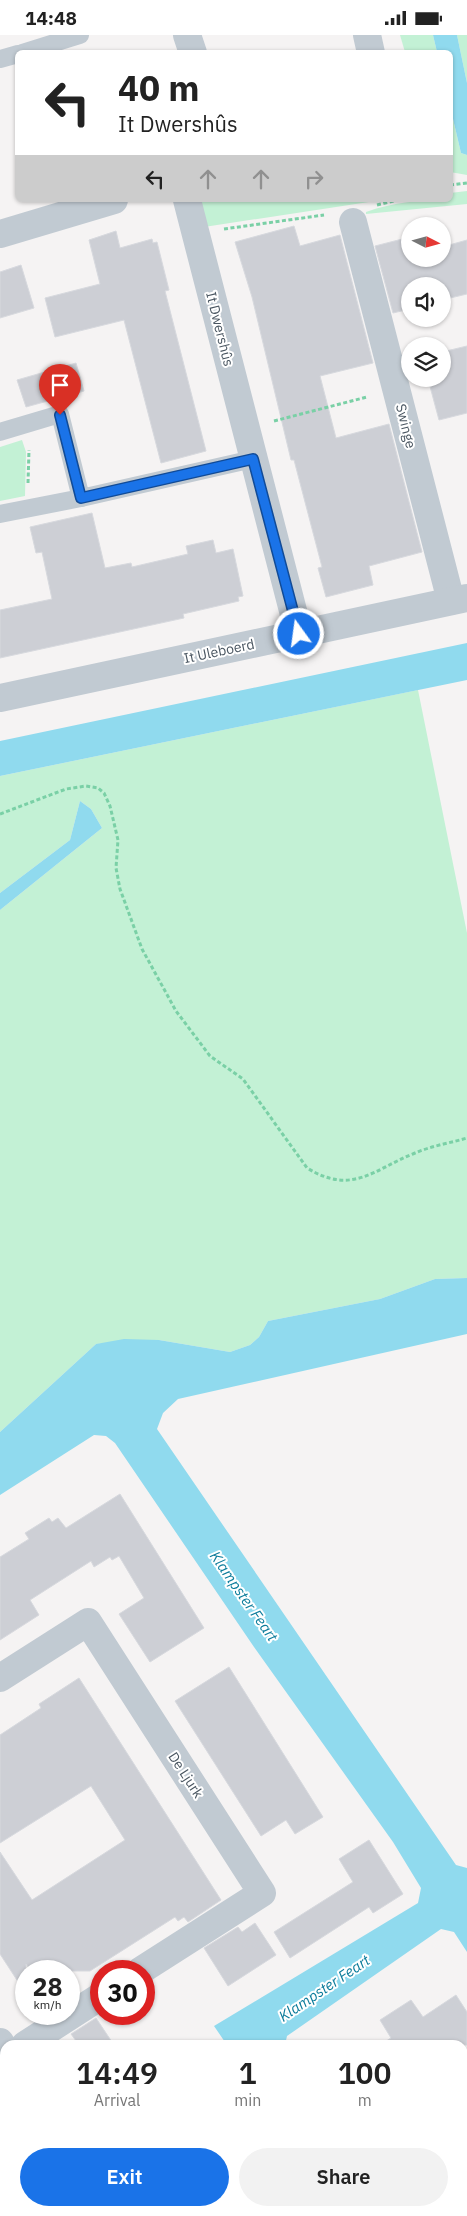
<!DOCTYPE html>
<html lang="en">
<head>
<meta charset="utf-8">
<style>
	:root { --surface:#fff; --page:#f2f2f2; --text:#222; --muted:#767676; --accent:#1a73e8 }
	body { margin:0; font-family:"IBM Plex Sans",sans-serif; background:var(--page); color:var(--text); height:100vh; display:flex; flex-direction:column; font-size:19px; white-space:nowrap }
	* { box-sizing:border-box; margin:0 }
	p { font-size:16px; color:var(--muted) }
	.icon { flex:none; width:28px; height:28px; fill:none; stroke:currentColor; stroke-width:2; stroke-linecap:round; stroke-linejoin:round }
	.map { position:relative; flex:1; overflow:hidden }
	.details { position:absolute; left:0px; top:2005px; width:468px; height:176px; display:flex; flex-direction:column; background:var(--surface); border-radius:15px 15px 0 0; box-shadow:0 1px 4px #0004 }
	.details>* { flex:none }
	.hud { position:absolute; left:15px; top:15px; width:438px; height:152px; border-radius:8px; box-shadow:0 1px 4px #0004; background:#fff; color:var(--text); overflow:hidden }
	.needle { width:32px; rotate:96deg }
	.fabs { position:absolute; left:401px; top:182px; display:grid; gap:10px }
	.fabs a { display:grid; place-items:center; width:50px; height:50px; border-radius:50%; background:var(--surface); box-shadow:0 1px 4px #0004; font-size:25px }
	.speed { position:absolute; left:15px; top:1925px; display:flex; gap:10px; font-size:25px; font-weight:700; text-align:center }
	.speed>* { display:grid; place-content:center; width:65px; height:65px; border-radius:50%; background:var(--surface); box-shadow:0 1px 4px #0004; line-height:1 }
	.speed small { font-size:12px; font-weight:400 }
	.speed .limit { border:8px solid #d22; background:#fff; color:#111 }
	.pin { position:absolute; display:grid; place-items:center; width:42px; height:42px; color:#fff; margin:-51px -21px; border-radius:50% 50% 50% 0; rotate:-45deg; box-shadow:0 0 5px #0007 }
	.pin .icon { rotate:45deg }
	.me { position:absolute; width:55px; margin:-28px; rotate:346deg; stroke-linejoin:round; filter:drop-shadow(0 0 4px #0008) }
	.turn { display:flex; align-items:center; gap:18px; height:105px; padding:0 20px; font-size:22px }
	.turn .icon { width:65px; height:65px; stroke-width:2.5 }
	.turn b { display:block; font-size:35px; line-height:42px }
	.lanes { display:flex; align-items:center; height:48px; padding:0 20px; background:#0003; justify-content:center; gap:25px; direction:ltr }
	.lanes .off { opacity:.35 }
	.eta { display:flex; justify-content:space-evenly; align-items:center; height:85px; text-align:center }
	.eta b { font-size:30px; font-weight:600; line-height:35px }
	.button { display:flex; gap:10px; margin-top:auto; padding:10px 20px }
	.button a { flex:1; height:58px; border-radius:30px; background:var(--accent); color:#fff; font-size:20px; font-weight:600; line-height:58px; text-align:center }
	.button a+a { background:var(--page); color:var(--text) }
	.status { display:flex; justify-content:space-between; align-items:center; height:35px; padding:0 25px; background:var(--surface); direction:ltr }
	.status svg { height:14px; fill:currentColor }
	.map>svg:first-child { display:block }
</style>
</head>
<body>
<div class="status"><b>14:48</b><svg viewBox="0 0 49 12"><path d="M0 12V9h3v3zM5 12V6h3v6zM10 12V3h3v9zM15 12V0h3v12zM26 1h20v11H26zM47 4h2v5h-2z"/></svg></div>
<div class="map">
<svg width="467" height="2181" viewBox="0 0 467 2181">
	<rect width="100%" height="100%" fill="#f5f3f3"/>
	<g fill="#c3f1d5">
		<polygon points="400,0 433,0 437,17 405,17"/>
		<polygon points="457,0 467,0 467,48"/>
		<polygon points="450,71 461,118 467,120 467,140 450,137"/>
		<path d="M467 156V169L366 179V177C394 167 420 165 450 165V158Z"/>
		<polygon points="201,165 382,165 204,192"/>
		<polygon points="22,405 26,417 25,461 0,466 0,412"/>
		<polygon points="418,655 467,898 467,1243 435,1244 380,1264 268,1286 259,1302 250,1310 230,1317 159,1305 96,1309 0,1397 0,875 102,793 91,774 80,766 70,805 0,858 0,741"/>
		<polygon points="165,2176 209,2176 201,2181 157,2181"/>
		<polygon points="247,2176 291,2176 283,2181 239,2181"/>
	</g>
	<g fill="#90daee">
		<polygon points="433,0 457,0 467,48 467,120 461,118 450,71 450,18 437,17"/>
		<polygon points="467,608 467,645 0,741 0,706"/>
		<polygon points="80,766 91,774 102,793 0,875 0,858 70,805"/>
		<polygon points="467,1243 467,1299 178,1364 163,1378 157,1394 456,1830 467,1833 467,1917 454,1897 441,1894 287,2001 285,2010 227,2010 214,1991 418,1868 421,1853 393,1807 254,1612 115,1408 106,1401 94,1400 0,1460 0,1397 96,1309 124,1304 159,1305 230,1317 250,1310 259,1302 268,1286 380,1264 435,1244"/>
		<polygon points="291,2176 403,2176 406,2181 283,2181"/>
	</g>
	<g fill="#cdcfd5" stroke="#d7d9de">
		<polygon points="294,191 300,211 340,200 373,328 320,341 336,403 389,389 422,517 369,531 373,550 326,562 318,533 322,532 294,425 291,425 252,262 235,207"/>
		<polygon points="116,196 120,213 152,204 153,208 157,207 169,255 165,256 206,416 161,428 124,285 55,302 45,263 100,249 89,205"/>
		<polygon points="410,202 410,224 442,224 442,212 467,205 467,259 442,265 442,251 410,251 410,274 393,278 375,211"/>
		<polygon points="21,230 34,273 0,283 0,237"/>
		<polygon points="467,311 467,378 439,385 428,344 442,344 442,317"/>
		<polygon points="76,328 84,356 26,372 17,345"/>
		<polygon points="92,478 105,533 131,528 132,532 188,519 186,511 213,505 216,518 233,514 243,561 238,562 239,566 183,579 184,583 0,623 0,575 52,564 42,517 36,518 30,492"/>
		<polygon points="120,1459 204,1593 150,1627 119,1579 144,1563 119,1521 112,1525 110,1522 94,1532 91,1526 30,1565 39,1580 0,1605 0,1522 29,1504 25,1498 49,1483 52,1487 58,1483 66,1493"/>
		<polygon points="229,1632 323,1782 295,1799 286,1785 261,1801 175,1666"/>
		<polygon points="79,1643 221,1865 188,1887 184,1882 178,1886 175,1882 90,1936 31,1936 26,1929 26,1959 0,1919 0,1817 32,1865 125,1805 91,1751 0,1808 0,1700 41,1673 39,1669"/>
		<polygon points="369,1805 403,1859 373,1878 369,1872 290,1923 274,1897 353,1847 339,1824"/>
		<polygon points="255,1888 276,1920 228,1951 204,1913 238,1892 242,1897"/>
		<polygon points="69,1940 79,1956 69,1963"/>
		<polygon points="456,1960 467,1977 467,2010 380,2010 391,2003 380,1985 411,1965 423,1982"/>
		<polygon points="96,1983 114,2010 79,2010 71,1999"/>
	</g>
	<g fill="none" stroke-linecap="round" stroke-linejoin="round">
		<g stroke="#7ad0a6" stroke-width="3" stroke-dasharray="4 2.5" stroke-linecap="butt">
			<polyline points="450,150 467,148"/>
			<polyline points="377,170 398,165"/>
			<polyline points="224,194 324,180"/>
			<polyline points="274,386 367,362"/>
			<polyline points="28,448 29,415"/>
			<path d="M0 779 66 754 86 751 98 753 104 758 110 771 118 805 116 833 120 854 142 914 176 976 210 1021 243 1044 307 1133C353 1161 374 1134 415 1118 431 1111 450 1108 467 1103"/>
		</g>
		<g stroke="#c1cad2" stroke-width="18">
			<polyline points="22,18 80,0"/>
			<polyline points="0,24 18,19"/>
			<polyline points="0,397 60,379 81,463 253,424"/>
			<polyline points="0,479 81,463"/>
		</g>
		<g stroke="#c1cad2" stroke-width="28">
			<polyline points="187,0 193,18"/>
			<polyline points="367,0 371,18"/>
			<polyline points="187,165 299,599"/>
			<polyline points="353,187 451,566"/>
			<polyline points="0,199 114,165"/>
			<polyline points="0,663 467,563"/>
			<polyline points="0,1643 88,1587 262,1858 140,1936"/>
			<polyline points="0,2007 5,2015"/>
			<polyline points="25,2010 101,1961"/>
			<polyline points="0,2163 5,2160"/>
			<polyline points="114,2176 117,2181"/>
			<polyline points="220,2181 228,2176"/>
		</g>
	</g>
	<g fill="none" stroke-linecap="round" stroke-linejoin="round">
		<defs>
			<polyline id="route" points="60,380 81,463 253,424 299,599"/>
		</defs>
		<use href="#route" stroke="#114b97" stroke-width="12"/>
		<use href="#route" stroke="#1a73e8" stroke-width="9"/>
	</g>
	<g text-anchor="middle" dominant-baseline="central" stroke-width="4" stroke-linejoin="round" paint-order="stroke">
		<g font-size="14" fill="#4a5661" stroke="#fff">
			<text transform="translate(220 294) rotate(76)">It Dwershûs</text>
			<text transform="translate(406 391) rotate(76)">Swinge</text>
			<text transform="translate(219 616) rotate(-12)">It Uleboerd</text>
			<text transform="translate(186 1740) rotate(57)">De Ljurk</text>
		</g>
		<g font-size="15" font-style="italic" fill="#0c7c9b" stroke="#fff">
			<text transform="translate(244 1561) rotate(55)">Klampster Feart</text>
			<text transform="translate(324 1953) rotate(-34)">Klampster Feart</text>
		</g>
	</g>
</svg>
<div class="fabs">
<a><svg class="needle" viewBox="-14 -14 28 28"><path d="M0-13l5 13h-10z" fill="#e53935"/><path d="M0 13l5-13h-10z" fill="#767676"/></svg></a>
<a><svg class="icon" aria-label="sound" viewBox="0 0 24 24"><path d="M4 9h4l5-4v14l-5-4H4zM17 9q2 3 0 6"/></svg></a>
<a><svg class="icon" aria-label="layers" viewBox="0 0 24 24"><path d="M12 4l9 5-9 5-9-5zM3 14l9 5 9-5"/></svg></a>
</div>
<div class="speed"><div>28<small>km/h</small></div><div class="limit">30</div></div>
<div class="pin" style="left:60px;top:380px;background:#d93025"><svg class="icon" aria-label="arrive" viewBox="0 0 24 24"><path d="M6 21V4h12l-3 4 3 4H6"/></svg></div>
<svg class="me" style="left:299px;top:599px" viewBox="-20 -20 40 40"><circle r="17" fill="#1a73e8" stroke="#fff" stroke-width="3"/><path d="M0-11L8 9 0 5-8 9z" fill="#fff"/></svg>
<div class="hud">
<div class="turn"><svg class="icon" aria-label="left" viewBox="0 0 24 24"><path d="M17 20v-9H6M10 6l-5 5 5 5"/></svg><div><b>40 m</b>It Dwershûs</div></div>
<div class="lanes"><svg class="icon" aria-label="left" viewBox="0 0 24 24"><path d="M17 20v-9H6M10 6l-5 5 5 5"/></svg><svg class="icon off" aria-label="ahead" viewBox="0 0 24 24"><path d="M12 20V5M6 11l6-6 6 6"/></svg><svg class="icon off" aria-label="ahead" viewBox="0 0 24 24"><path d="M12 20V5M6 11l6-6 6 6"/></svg><svg class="icon off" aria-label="right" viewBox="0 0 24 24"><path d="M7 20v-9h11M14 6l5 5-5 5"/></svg></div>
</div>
<section class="details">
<div class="eta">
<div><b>14:49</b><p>Arrival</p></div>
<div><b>1</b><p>min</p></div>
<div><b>100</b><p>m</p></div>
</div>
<div class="button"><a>Exit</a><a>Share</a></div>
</section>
</div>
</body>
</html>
